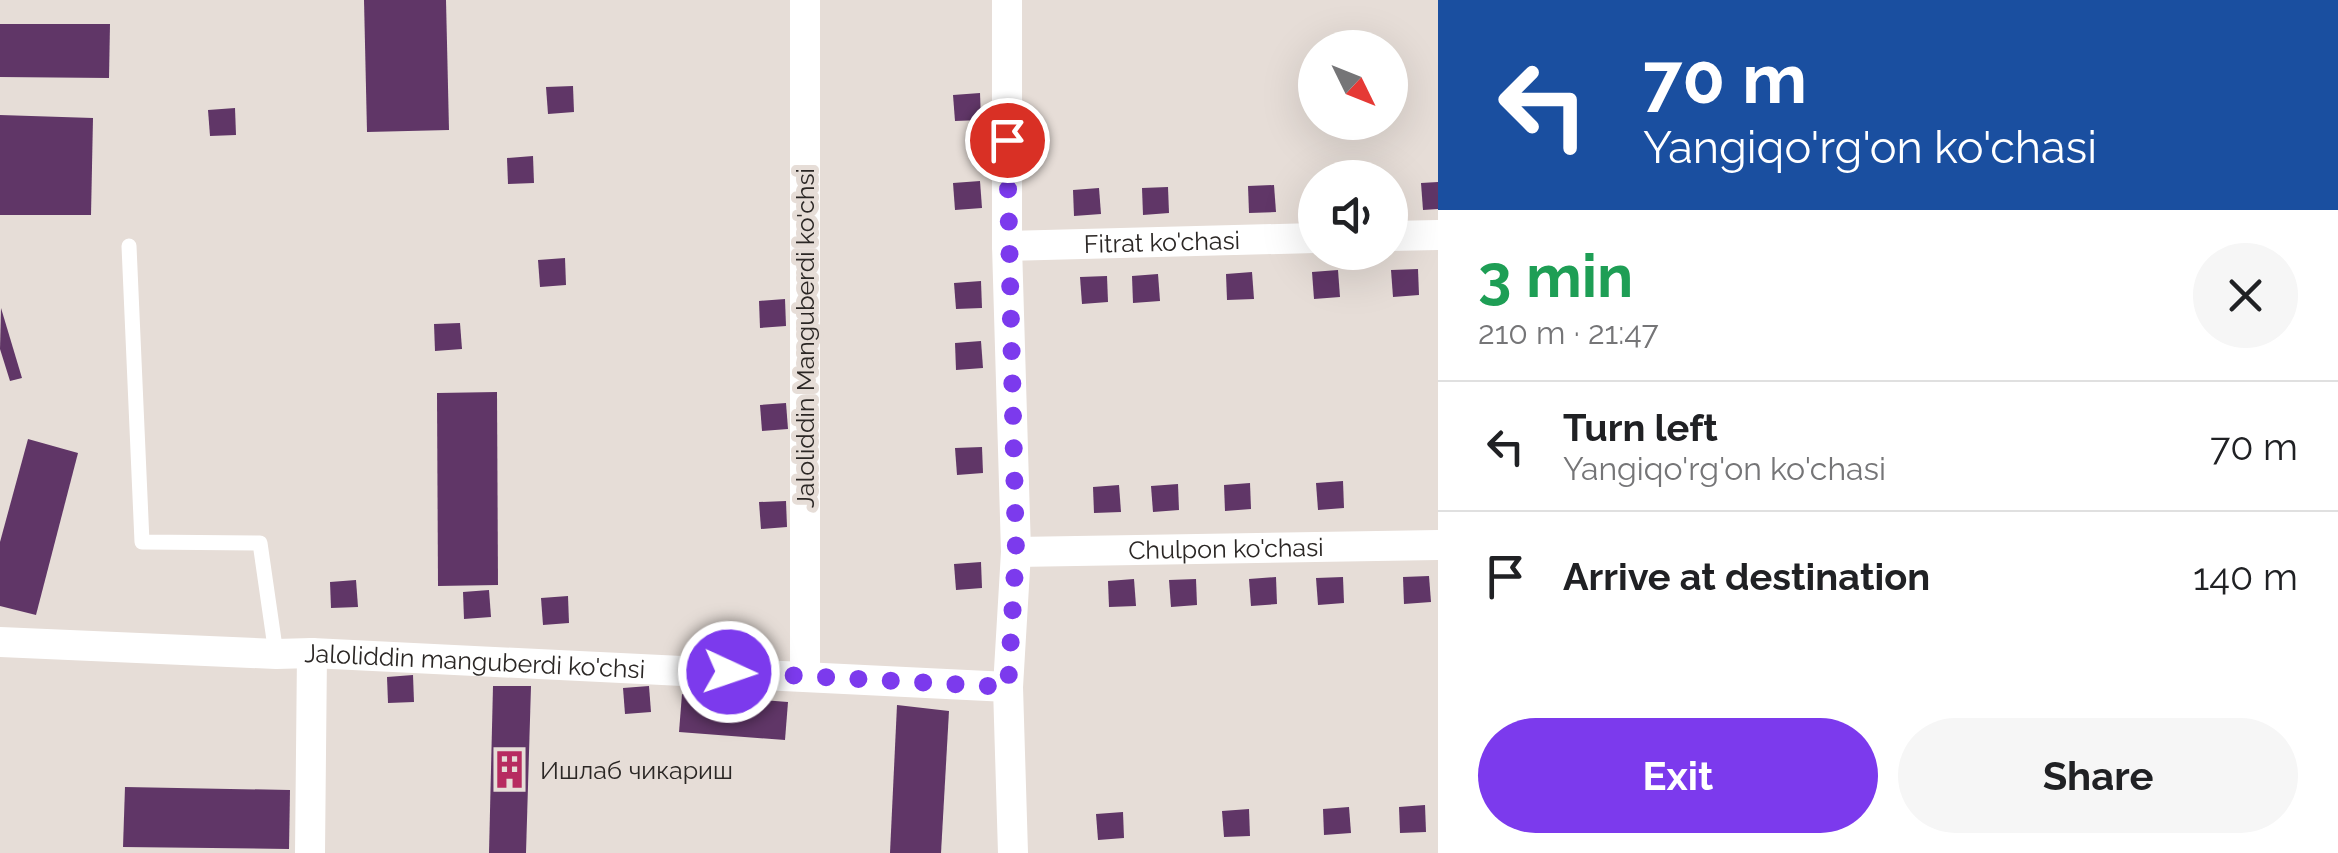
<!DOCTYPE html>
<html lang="en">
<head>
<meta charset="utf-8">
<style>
	:root { --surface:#fff; --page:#f6f6f6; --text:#202124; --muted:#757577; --line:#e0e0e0; --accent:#7c3aed }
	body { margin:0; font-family:Raleway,sans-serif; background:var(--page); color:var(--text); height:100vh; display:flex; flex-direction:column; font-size:38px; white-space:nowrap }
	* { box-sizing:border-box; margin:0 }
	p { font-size:32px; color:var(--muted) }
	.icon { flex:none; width:55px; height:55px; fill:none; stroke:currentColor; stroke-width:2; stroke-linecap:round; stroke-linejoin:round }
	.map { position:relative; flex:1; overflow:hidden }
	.side { display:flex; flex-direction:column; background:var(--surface); width:900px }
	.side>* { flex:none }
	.hud { background:#1a4fa0; color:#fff; overflow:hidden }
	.needle { width:65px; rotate:133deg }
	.buttons { position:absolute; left:1298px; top:30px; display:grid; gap:20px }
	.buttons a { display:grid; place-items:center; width:110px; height:110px; border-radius:50%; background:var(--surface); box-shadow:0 10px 40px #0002; font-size:50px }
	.pin { position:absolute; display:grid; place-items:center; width:85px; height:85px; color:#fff; margin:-42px; border:5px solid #fff; border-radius:50%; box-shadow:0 2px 10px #0007 }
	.me { position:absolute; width:110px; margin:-55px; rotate:93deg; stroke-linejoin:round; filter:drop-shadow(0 0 8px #0008) }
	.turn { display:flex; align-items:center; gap:35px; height:210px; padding:0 40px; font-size:45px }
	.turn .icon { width:130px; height:130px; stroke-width:2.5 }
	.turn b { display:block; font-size:70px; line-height:85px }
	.round { display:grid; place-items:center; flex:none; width:105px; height:105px; border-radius:52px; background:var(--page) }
	.summary { display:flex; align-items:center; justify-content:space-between; height:170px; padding:0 40px }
	h1 { font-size:60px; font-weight:700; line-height:75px; color:#1e9e55 }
	.cta { display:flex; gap:20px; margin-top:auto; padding:20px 40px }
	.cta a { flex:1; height:115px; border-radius:60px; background:var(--accent); color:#fff; font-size:40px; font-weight:700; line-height:115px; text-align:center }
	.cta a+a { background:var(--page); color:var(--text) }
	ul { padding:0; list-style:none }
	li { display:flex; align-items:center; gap:30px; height:130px; padding:0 40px; border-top:2px solid var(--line) }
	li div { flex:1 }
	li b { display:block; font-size:38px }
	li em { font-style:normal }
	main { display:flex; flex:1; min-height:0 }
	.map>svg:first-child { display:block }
</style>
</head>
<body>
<main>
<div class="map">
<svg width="1438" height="853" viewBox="0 0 1438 853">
	<rect width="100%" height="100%" fill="#e6ddd7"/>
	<g fill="#603667">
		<polygon points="364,0 446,0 449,130 367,132"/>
		<polygon points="0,24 110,24 109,78 0,77"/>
		<polygon points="573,86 574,112 548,114 546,87"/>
		<polygon points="980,93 981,120 955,121 953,95"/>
		<polygon points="235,108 236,135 210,136 208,110"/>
		<polygon points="0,115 93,118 91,215 0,215"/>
		<polygon points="533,156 534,183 508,184 507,158"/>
		<polygon points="980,181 982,208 955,210 953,183"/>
		<polygon points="1438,182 1438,209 1423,210 1421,183"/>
		<polygon points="1274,185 1276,212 1249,213 1248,186"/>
		<polygon points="1168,187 1169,213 1143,215 1142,188"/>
		<polygon points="1099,188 1101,214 1074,216 1073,190"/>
		<polygon points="565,258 566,285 540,287 538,260"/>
		<polygon points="1418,269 1419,295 1393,297 1391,270"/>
		<polygon points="1338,270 1340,297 1314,299 1312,272"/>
		<polygon points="1252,272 1254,299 1227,300 1226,274"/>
		<polygon points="1158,274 1160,301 1133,303 1132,276"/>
		<polygon points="1107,276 1108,302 1082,304 1080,277"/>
		<polygon points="981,281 982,308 956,309 954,283"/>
		<polygon points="785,299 786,326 760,328 759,301"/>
		<polygon points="1,308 22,378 10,381 0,349"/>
		<polygon points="460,323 462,349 435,351 434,324"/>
		<polygon points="981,341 983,368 956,370 955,343"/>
		<polygon points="497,392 498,585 438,586 437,393"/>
		<polygon points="786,403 788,429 762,431 760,405"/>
		<polygon points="28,439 78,453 36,615 0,606 0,542"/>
		<polygon points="982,447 983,473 957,475 955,448"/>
		<polygon points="1343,481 1344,508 1318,510 1316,483"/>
		<polygon points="1250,483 1251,509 1225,511 1224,485"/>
		<polygon points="1178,484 1179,510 1153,512 1151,486"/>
		<polygon points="1119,485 1121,512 1094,513 1093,487"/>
		<polygon points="786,501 787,527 761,529 759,502"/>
		<polygon points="981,562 982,588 956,590 954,564"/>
		<polygon points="1429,576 1431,602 1404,604 1403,577"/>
		<polygon points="1276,577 1277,604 1251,606 1249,579"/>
		<polygon points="1343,577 1344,603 1318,605 1316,578"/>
		<polygon points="1134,579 1136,606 1109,607 1108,581"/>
		<polygon points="1196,579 1197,605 1171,607 1169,580"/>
		<polygon points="356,580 358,607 331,608 330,582"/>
		<polygon points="489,590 491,617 464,619 463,592"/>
		<polygon points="568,596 569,623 543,625 541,598"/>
		<polygon points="413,675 414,702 388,703 387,677"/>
		<polygon points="493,686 531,686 526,853 489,853"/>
		<polygon points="649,686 651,712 625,714 623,688"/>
		<polygon points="682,694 788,702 785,740 679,732"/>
		<polygon points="897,705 949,711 941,853 890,853"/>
		<polygon points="125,787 290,790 289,849 123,847"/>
		<polygon points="1425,805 1426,832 1400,833 1399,807"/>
		<polygon points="1349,807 1351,833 1324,835 1323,809"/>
		<polygon points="1249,809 1250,836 1224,837 1222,811"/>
		<polygon points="1123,812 1124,838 1098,840 1096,814"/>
	</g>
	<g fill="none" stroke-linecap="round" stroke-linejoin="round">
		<polyline stroke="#fff" stroke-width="15" points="129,246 142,542 260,543 276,654"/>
		<g stroke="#fff" stroke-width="30">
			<polyline points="1007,0 1007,246 1016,552 1008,687 1013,853"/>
			<polyline points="1390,236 1438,235"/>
			<path id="s1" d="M1007 246 1315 238"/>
			<path id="s2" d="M1016 552 1438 545"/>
			<path id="s3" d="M0 642 276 654 312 653 1008 687"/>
			<polyline points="805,675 805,0"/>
			<polyline points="310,853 312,653"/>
		</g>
	</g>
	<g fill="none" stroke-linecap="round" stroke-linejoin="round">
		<polyline stroke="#7c3aed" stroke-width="18" stroke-dasharray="0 32.4" points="729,672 1008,687 1016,552 1007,140"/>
	</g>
	<defs>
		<symbol id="building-bare" viewBox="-9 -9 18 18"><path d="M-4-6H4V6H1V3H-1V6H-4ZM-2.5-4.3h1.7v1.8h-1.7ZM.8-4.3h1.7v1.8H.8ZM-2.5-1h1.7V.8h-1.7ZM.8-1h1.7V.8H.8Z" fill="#b72b60" stroke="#e6ddd7" stroke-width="2.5" paint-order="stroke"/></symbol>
	</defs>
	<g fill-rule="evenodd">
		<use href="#building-bare" x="482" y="742" width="55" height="55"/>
	</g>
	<g text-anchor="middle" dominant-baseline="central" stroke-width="10" stroke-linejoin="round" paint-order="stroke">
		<g font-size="25" fill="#2b2725" stroke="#e6ddd7">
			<text stroke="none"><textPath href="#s1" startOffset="155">Fitrat ko'chasi</textPath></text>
			<text transform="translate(805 338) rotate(-90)">Jaloliddin Manguberdi ko'chsi</text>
			<text stroke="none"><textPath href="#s2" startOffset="210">Chulpon ko'chasi</textPath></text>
			<text stroke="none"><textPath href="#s3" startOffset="475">Jaloliddin manguberdi ko'chsi</textPath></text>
		</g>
		<g font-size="25" fill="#2b2725" stroke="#e6ddd7" text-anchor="start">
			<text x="540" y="770">Ишлаб чикариш</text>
		</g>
	</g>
</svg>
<div class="buttons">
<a><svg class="needle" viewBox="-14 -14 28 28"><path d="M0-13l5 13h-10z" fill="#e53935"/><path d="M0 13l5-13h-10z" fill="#757577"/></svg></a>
<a><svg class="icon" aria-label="sound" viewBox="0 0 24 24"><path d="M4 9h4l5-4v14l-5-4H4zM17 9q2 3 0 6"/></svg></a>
</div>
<div class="pin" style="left:1007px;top:140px;background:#d93025"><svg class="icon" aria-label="arrive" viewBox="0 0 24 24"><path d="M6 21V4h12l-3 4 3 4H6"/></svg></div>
<svg class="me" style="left:729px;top:672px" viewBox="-20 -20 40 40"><circle r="17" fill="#7c3aed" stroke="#fff" stroke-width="3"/><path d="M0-11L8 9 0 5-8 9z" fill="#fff"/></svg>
</div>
<section class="side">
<div class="hud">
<div class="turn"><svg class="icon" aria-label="left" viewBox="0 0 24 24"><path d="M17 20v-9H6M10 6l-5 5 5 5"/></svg><div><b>70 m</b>Yangiqo'rg'on ko'chasi</div></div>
</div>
<div class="summary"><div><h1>3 min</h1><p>210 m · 21:47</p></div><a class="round"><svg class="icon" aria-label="close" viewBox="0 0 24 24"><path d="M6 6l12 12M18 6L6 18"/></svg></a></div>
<ul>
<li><svg class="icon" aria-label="left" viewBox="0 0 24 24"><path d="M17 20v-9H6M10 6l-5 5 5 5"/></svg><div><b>Turn left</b><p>Yangiqo'rg'on ko'chasi</p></div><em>70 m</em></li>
<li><svg class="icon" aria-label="arrive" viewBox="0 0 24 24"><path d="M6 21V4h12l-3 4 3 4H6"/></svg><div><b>Arrive at destination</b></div><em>140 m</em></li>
</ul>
<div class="cta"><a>Exit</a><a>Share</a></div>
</section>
</main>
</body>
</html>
